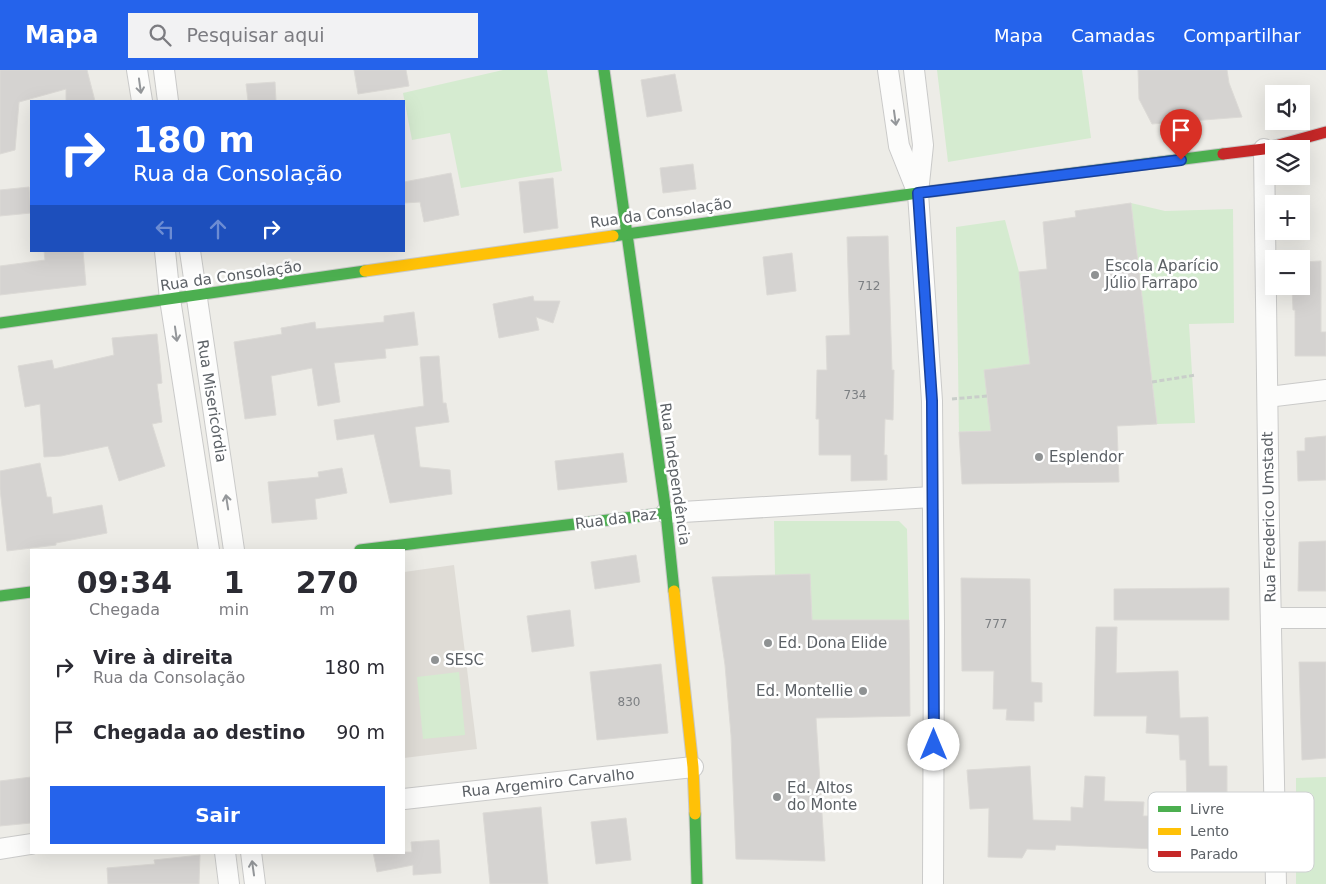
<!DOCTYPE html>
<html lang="pt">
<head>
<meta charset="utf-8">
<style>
	:root { --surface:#fff; --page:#f2f2f3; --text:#2b2b33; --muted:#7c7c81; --accent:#2563eb }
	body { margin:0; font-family:"DejaVu Sans",sans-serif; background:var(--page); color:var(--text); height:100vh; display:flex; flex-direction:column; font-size:19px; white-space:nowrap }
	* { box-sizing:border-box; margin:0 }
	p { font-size:16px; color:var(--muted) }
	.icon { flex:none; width:28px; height:28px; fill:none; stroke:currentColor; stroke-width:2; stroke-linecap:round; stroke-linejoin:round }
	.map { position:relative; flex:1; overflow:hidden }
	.panel { position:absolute; left:30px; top:479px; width:375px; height:305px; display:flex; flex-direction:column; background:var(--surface); border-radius:0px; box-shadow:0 5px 20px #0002 }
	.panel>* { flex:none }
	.top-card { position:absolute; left:30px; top:30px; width:375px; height:152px; border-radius:0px; box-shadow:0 5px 20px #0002; background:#2563eb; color:#fff; overflow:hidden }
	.buttons { position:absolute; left:1265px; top:15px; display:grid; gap:10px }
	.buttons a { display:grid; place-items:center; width:45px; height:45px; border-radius:0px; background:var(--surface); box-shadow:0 5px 20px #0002; font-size:25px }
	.pin { position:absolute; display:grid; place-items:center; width:42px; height:42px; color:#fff; margin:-51px -21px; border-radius:50% 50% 50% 0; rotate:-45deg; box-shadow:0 0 5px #0007 }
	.pin .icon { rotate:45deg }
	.me { position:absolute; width:55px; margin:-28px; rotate:0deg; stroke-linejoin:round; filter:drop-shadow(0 0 4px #0008) }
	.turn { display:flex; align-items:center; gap:18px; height:105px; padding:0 20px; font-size:22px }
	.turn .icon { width:65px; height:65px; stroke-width:2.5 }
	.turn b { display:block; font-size:35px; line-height:42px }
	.lanes { display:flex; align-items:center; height:48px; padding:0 20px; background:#0003; justify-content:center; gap:25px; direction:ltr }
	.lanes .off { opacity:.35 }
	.eta { display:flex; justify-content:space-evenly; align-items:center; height:85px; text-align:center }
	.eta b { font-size:30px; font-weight:600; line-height:35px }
	.button { display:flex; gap:10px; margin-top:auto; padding:10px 20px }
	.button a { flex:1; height:58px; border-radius:0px; background:var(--accent); color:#fff; font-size:20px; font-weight:600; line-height:58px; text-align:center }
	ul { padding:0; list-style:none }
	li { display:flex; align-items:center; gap:15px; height:65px; padding:0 20px }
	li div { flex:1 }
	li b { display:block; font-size:19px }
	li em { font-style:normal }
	header { display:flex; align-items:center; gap:30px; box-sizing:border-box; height:70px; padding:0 25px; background:var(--accent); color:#fff }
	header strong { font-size:24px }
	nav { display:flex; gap:28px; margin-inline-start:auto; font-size:18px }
	.search { width:350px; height:45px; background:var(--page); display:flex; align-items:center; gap:12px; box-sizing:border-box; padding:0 18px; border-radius:0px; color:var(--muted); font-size:19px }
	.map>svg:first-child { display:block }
</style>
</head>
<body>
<header>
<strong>Mapa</strong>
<div class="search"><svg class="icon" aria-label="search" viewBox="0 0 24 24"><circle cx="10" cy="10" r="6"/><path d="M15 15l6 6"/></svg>Pesquisar aqui</div>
<nav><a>Mapa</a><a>Camadas</a><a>Compartilhar</a></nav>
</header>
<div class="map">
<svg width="1326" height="814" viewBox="0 0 1326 814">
	<rect width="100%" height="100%" fill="#edece7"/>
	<polygon fill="#dfdcd6" points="454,495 477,679 404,688 404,502"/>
	<g fill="#d5ebd0">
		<polygon points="503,0 547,0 562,101 461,118 450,63 412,70 403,23"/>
		<polygon points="937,0 1082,0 1091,68 948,92"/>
		<polygon points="1131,133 1165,141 1233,139 1234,253 1189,254 1195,353 1157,354"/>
		<polygon points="1005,150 1019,202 1030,294 1032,359 959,362 956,157"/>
		<polygon points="774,451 899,451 907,459 909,550 812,550 810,505 775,505"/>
		<polygon points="459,602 465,665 423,669 417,607"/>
		<polygon points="1326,707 1326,814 1296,814 1296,708"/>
	</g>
	<g fill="#d5d3d1" stroke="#dcdad6">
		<polygon points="0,0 87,0 95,31 66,31 66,19 19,32 15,80 0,84"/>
		<polygon points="354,0 406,0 409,16 358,24"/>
		<polygon points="1138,0 1227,0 1229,13 1242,47 1152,54 1139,29"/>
		<polygon points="675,4 682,41 647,47 641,10"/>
		<polygon points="275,12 276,31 248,31 246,14"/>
		<polygon points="693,94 696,119 663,123 660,98"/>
		<polygon points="451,103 459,145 424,152 420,132 404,133 404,112"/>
		<polygon points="553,108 558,158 524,163 519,112"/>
		<polygon points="29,117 31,143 0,146 0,120"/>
		<polygon points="1131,133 1157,354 1117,356 1119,412 962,414 959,362 991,361 984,300 1030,294 1019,202 1047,199 1043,152 1076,147 1075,141"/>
		<polygon points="888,166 892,300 894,300 893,350 885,349 884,385 887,385 887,410 851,411 851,385 819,385 819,349 816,349 817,300 827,300 826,266 850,265 847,167"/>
		<polygon points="44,181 83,181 86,215 0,225 0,196 45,190"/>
		<polygon points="792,183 796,221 767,225 763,187"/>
		<polygon points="1321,191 1321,262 1326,262 1326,286 1295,286 1295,240 1293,240 1292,216 1301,216 1301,192"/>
		<polygon points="533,226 534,231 560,231 553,253 536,247 539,260 499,268 493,234"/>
		<polygon points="414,242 418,275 385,279 386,288 334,293 340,332 318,336 312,298 271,306 276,345 245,349 234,272 282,264 281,258 315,252 316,259 384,252 384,246"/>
		<polygon points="157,264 162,313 157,314 162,352 152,354 165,396 119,411 108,376 61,386 44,387 40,334 25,337 18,296 52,290 54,299 114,285 112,268"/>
		<polygon points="439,286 443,333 446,333 449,352 415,357 420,397 450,400 452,424 390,433 374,364 337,370 334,350 424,336 420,287"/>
		<polygon points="1326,366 1326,410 1298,411 1297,381 1305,381 1305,368"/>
		<polygon points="623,383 627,412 558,420 555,391"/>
		<polygon points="40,393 47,427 51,427 53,444 102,435 107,463 56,473 56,475 7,481 0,419 0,401"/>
		<polygon points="342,398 347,423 315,429 317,449 272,453 268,412 319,407 318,402"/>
		<polygon points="1326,471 1326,521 1298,521 1299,472"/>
		<polygon points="636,485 640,512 595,519 591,492"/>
		<polygon points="810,504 812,550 909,550 910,646 816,648 825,791 736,789 731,665 725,595 712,507"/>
		<polygon points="961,508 1030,509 1031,612 1042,613 1042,632 1034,632 1034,651 1006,650 1007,639 993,639 994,601 962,601"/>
		<polygon points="1229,518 1229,550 1114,550 1114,519"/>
		<polygon points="570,540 574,576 532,582 527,546"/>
		<polygon points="1096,557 1117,557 1116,603 1178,601 1180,648 1208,647 1209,696 1227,696 1227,790 1157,788 1157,779 1056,775 1055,780 1027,779 1022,788 988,787 989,738 970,739 967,700 1030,696 1033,750 1071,751 1071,737 1083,738 1085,706 1105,707 1104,731 1144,732 1143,746 1187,746 1186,690 1180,690 1179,665 1146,663 1147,646 1094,646"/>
		<polygon points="1299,592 1326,592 1326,688 1302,690"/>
		<polygon points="661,594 668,663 597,670 590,602"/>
		<polygon points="31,707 31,753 0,756 0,711"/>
		<polygon points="541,737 548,814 490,814 483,743"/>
		<polygon points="626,748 631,790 596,794 591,752"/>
		<polygon points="439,770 441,803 413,805 413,795 377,802 373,782 412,782 411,772"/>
		<polygon points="200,785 199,814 108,814 107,798 155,794 154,790"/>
	</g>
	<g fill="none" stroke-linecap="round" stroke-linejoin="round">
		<defs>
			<g id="street">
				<polyline points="137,0 142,31"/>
				<polyline points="164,0 168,31"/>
				<polyline points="888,0 899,76 917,121"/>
				<polyline points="914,0 923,75 918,123 932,331 934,556 933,814"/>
				<polyline points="1264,79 1269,457 1276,814"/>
				<polyline points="165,181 170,229 209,480"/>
				<polyline points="190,181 234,480"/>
				<polyline points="1268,327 1326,320"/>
				<polyline points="666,443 932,427"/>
				<polyline points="1271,548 1326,548"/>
				<polyline points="404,729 693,697"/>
				<polyline points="0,779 31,774"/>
				<polyline points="225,782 229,814"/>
				<polyline points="251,782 255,814"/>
			</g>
			<g id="fast">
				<polyline points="604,0 666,443 674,521"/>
				<polyline points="613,166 918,123 1223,84"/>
				<polyline points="0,253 365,201"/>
				<polyline points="360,480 666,443"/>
				<polyline points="0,526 31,522"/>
				<polyline points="695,744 697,814"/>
			</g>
			<g id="slow">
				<polyline points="365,201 613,166"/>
				<polyline points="674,521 693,697 695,744"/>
			</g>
			<polyline id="jam" points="1223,84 1264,79 1326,62"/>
		</defs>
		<use href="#street" stroke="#cacac9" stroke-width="22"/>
		<use href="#fast" stroke="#c9c9c8" stroke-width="13"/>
		<use href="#slow" stroke="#c9c9c8" stroke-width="13"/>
		<use href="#jam" stroke="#c9c9c8" stroke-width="13"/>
		<g stroke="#c9ceca" stroke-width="3" stroke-dasharray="5 2.5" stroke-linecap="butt">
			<polyline points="1152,312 1196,305"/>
			<polyline points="952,329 987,326"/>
		</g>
		<use href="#street" stroke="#fcfcfb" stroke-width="20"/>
		<use href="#fast" stroke="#4caf50" stroke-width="11"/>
		<use href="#slow" stroke="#ffc107" stroke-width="11"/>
		<use href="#jam" stroke="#c62828" stroke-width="11"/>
	</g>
	<defs><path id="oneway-shaft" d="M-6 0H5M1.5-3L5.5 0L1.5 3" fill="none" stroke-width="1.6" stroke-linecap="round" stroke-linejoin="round" transform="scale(1.25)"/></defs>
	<g stroke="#94979a">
		<use href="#oneway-shaft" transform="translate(140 16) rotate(82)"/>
		<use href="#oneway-shaft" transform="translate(895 48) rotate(82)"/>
		<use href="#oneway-shaft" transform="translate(176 264) rotate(82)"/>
		<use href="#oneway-shaft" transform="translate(227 432) rotate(-99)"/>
		<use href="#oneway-shaft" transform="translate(253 798) rotate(-98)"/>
	</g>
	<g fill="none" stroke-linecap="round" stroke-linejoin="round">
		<defs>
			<polyline id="route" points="934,675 932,331 918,123 1181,90"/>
		</defs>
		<use href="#route" stroke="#184099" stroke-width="12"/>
		<use href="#route" stroke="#2563eb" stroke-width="9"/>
	</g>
	<g fill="#8f9293" stroke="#fff" stroke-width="2">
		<circle cx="1095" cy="205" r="5"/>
		<circle cx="1039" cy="387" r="5"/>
		<circle cx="768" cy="573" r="5"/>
		<circle cx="435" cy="590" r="5"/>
		<circle cx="863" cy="621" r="5"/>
		<circle cx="777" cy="727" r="5"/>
	</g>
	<g text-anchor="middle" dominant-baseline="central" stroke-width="5" stroke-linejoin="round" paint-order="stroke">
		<g font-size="12" fill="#7c7f82">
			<text x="869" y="216">712</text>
			<text x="855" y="325">734</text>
			<text x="996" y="554">777</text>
			<text x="629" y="632">830</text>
		</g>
		<g font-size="15" fill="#5c6166" stroke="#fff">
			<text transform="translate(661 143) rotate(-8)">Rua da Consolação</text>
			<text transform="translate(231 206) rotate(-8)">Rua da Consolação</text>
			<text transform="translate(212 331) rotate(81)">Rua Misericórdia</text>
			<text transform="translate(675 404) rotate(82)">Rua Independência</text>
			<text transform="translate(1269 447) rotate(-91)">Rua Frederico Umstadt</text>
			<text transform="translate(616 449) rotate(-7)">Rua da Paz</text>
			<text transform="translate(548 713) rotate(-6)">Rua Argemiro Carvalho</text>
		</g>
		<g font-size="15" fill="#5c6166" stroke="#fff" text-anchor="start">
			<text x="1105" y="196">Escola Aparício<tspan x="1105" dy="17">Júlio Farrapo</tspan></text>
			<text x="1049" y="387">Esplendor</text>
			<text x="778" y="573">Ed. Dona Elide</text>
			<text x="445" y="590">SESC</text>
			<text x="853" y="621" text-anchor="end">Ed. Montellie</text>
			<text x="787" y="718">Ed. Altos<tspan x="787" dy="17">do Monte</tspan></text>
		</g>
	</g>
	<rect x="1148" y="722" width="166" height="80" rx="8" fill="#fff" stroke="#ced0d1" stroke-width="1"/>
	<rect x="1158" y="736" width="23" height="6" fill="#4caf50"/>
	<rect x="1158" y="758" width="23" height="7" fill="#ffc107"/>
	<rect x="1158" y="781" width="23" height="6" fill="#c62828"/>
	<g font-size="14" fill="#5c6166">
		<text x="1190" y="744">Livre</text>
		<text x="1190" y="766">Lento</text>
		<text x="1190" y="789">Parado</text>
	</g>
</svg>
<div class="buttons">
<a><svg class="icon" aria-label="sound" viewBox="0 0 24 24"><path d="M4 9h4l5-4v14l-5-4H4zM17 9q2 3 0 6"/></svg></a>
<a><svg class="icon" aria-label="layers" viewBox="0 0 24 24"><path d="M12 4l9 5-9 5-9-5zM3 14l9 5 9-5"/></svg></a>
<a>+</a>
<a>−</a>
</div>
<div class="pin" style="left:1181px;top:90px;background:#d93025"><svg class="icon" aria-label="arrive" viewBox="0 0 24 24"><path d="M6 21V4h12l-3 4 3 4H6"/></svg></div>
<svg class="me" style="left:934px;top:675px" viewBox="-20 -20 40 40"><circle r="19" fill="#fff"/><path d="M0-13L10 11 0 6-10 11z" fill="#2563eb"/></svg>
<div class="top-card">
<div class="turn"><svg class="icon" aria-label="right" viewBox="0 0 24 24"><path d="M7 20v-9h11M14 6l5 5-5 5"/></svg><div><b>180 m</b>Rua da Consolação</div></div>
<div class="lanes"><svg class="icon off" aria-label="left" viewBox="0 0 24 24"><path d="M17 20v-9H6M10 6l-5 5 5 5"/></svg><svg class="icon off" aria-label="ahead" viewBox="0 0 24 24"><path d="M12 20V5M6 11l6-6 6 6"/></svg><svg class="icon" aria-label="right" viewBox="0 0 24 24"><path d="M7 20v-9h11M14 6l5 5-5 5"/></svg></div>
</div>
<section class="panel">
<div class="eta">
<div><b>09:34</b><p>Chegada</p></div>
<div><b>1</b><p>min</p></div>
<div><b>270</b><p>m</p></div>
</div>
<ul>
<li><svg class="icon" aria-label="right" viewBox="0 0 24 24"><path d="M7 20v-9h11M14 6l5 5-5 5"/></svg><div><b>Vire à direita</b><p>Rua da Consolação</p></div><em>180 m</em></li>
<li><svg class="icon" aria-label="arrive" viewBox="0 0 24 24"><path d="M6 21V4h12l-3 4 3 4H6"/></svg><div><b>Chegada ao destino</b></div><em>90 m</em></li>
</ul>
<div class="button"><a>Sair</a></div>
</section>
</div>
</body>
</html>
